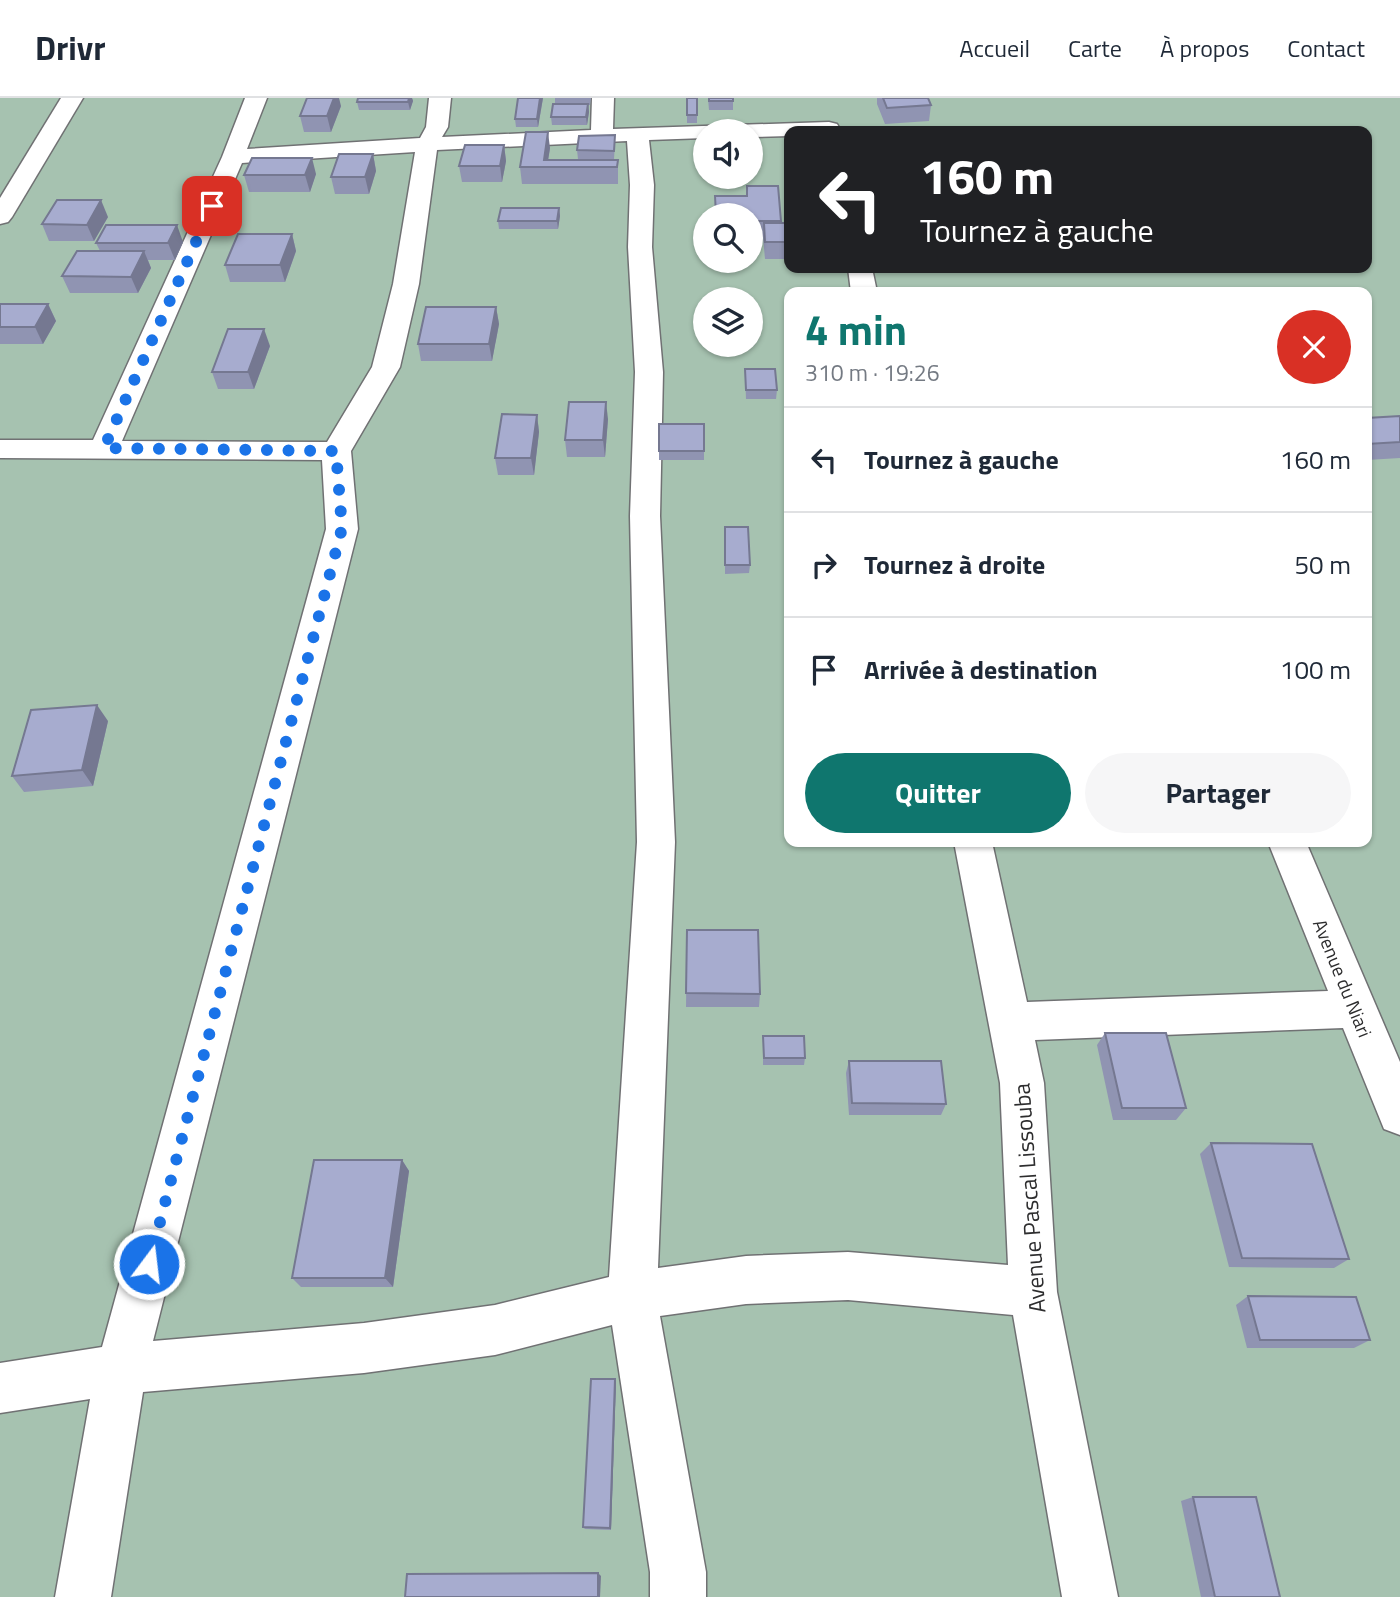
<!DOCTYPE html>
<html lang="fr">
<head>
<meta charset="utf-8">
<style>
	:root { --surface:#fff; --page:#f6f6f7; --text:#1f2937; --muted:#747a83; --line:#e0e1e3; --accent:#0f766e }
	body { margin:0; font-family:"Titillium Web",sans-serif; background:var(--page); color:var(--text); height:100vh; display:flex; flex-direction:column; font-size:26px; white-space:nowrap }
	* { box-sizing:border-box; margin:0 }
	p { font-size:23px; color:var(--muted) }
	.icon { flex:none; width:38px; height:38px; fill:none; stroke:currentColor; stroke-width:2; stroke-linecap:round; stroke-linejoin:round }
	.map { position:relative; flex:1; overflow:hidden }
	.side { position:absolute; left:784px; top:189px; width:588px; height:560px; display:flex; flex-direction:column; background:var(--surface); border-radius:14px; box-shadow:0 2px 5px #0004 }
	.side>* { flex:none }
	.top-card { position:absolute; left:784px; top:28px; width:588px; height:147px; border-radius:14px; box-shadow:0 2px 5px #0004; background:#202124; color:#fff; overflow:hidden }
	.fabs { position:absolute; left:693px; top:21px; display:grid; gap:14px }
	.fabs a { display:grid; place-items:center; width:70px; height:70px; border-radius:50%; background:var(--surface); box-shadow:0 2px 5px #0004; font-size:35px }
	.pin { position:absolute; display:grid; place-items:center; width:60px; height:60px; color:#fff; margin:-30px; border-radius:14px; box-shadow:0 4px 10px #0006 }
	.me { position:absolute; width:77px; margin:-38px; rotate:15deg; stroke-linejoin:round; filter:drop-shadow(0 0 5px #0008) }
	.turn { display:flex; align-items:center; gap:24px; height:147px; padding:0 21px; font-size:32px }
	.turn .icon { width:91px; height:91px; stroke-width:2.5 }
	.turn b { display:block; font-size:49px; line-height:60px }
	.round { display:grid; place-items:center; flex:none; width:74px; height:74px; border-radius:37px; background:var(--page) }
	.overview { display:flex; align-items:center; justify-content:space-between; height:119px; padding:0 21px }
	h1 { font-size:42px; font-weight:700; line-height:52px; color:var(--accent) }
	.cta { display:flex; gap:14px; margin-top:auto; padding:14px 21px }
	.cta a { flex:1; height:80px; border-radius:42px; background:var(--accent); color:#fff; font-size:28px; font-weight:700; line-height:80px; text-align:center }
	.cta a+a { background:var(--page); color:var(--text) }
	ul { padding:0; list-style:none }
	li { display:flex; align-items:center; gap:21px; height:105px; padding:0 21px; border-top:2px solid var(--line) }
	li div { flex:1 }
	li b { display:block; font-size:26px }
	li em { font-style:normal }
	header { display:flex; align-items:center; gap:42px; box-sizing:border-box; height:98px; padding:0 35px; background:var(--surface); border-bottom:2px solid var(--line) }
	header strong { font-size:33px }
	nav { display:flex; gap:38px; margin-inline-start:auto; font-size:24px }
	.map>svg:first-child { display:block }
</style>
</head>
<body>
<header>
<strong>Drivr</strong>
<nav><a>Accueil</a><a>Carte</a><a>À propos</a><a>Contact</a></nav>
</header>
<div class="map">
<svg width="1400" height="1499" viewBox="0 0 1400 1499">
	<rect width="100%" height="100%" fill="#e9eaed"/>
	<path fill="#a6c2b0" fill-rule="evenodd" d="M0 0H1400V1499H0ZM705 33H751V79H705ZM789 33H1367V170H789ZM705 117H751V163H705ZM789 194H1367V744H789ZM705 201H751V247H705Z"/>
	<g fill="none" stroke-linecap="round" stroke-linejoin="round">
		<defs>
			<g id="minor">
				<polygon points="61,0 83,0 12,119 8,124 0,126 0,100"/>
				<path d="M245 0H267L247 51 420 40 426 29 429 0H451L448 29 442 39 591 32 592 0H614L613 31 829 24 837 26 840 31 838 33H789V38L751 39V33H705V40L649 42 654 87 652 149 663 274 660 418 675 744 658 1170 746 1158 848 1154 1008 1167 1000 985 954 744H992L1027 904 1328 893 1268 744H1306L1400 964V1037L1384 1031 1343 930 1035 942 1044 985 1057 1194 1118 1499H1062L1013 1217 848 1202 746 1206 660 1218 706 1474V1499H650V1474L612 1227 495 1257 364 1275 143 1294 111 1499H55L90 1301 0 1315V1265L102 1249 326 431 322 362 0 360V342H93L222 59ZM627 43 630 87 628 149 635 274 630 418 637 744 609 1179 495 1207 364 1225 153 1243 358 431 351 353 400 269 419 186 437 52ZM415 54 393 186 372 269 327 344 122 343 242 65Z"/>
				<polygon points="848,170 872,170 877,194 851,194"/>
			</g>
		</defs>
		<use href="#minor" stroke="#707173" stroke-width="3"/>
		<use href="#minor" fill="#fff" fill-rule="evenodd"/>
	</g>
	<g fill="#9094b2">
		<polygon points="358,0 412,0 413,3 410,12 359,12 357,4"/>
		<polygon points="543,0 538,29 516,29 515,21"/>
		<polygon points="555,0 591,0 590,7 588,7 589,14 587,27 552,27 551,19 555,6"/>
		<polygon points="697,0 697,25 687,25 687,17"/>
		<polygon points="708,0 733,0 733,12 709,12"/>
		<polygon points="877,0 928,0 931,7 929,23 885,26 877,6"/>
		<polygon points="341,8 331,34 304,34 300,18"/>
		<polygon points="615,46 614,61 578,61 577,52"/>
		<polygon points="504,47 506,63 502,84 462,84 459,68"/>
		<polygon points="550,50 548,62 618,62 618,86 522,86 520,69"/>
		<polygon points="373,56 376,73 369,96 335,96 331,79"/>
		<polygon points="316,76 310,94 249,94 244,77"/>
		<polygon points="747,88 778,88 781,125 789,125 789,161 765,161 763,139 751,139 751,117 715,117 715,98 746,98"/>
		<polygon points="559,110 560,118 558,131 499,131 498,123"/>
		<polygon points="108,119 94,143 49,143 42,126"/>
		<polygon points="292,136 296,153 285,184 230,184 225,167"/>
		<polygon points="183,144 175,162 148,162 151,170 138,195 70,195 62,178 100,153 96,145"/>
		<rect x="711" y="163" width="37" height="3"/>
		<polygon points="0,206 48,206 56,223 43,246 0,246"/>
		<polygon points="496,209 499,226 492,263 421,263 418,246"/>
		<polygon points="785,217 789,217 789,242 786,242"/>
		<polygon points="703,223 705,223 705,247 751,247 751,223 755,240 754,248 703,248"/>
		<polygon points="270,248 254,291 218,291 212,274"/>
		<polygon points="745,271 777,292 776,301 746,301"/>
		<polygon points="537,317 539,334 534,377 498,377 495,360"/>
		<polygon points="1400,318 1400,360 1367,362 1367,320"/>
		<polygon points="608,321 605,359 567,359 565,342"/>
		<rect x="659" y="326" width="45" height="36"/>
		<polygon points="725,429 750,467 749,475 725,476"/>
		<polygon points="108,623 93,688 24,694 12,678"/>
		<polygon points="687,832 760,896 759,909 686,909"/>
		<polygon points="1105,935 1186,1010 1176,1022 1113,1022 1097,947"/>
		<polygon points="763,938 805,960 804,967 763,967"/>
		<polygon points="849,963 946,1006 941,1017 849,1017 846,975"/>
		<polygon points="1211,1045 1349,1161 1334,1170 1229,1169 1200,1056"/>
		<polygon points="402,1062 409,1073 393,1189 301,1189 292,1180"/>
		<polygon points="1248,1198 1370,1242 1354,1250 1247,1250 1236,1207"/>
		<polygon points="615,1281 616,1284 611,1432 585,1431 583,1429"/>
		<polygon points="1193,1399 1280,1499 1201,1499 1181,1403"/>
	</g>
	<g fill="#757891">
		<polygon points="334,0 339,0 341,8 331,34 327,18"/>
		<polygon points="409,0 412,0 413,3 410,12 408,4"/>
		<polygon points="540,0 543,0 538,29 537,21"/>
		<polygon points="588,6 589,14 587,27 586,19"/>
		<polygon points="548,34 550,50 547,69 544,62"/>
		<polygon points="504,47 506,63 502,84 500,68"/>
		<polygon points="373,56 376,73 369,96 365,79"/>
		<polygon points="312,60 316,76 310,94 305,77"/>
		<polygon points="101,102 108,119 94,143 87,127"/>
		<polygon points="559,110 560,118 558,131 557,123"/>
		<polygon points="177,127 183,144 175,162 168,145"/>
		<polygon points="292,136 296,153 285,184 280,167"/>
		<polygon points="144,153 151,170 138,195 131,179"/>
		<polygon points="48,206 56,223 43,246 35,229"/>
		<polygon points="496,209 499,226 492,263 489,246"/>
		<polygon points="264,231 270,248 254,291 248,274"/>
		<polygon points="606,304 608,321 605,359 603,342"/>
		<polygon points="537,317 539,334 534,377 531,360"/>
		<polygon points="97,607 108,623 93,688 82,672"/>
		<polygon points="402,1062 409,1073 393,1189 385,1180"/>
		<polygon points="615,1281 616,1284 611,1432 610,1430"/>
		<polygon points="598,1475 601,1478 600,1499 598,1499"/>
	</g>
	<g fill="#a7accf" stroke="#757891" stroke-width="2">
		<polygon points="307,0 334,0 327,18 300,18"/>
		<polygon points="358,0 409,0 408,4 357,4"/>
		<polygon points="518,0 540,0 537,21 515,21"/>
		<rect x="687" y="0" width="10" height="17"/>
		<rect x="709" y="0" width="24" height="3"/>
		<polygon points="883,0 928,0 931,7 887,10"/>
		<polygon points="553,6 588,6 586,19 551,19"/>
		<polygon points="526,34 548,34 544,62 618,62 617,69 520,69"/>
		<polygon points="615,37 614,53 577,52 579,38"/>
		<polygon points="465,47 504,47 500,68 459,68"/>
		<polygon points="339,56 373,56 365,79 331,79"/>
		<polygon points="252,60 312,60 305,77 244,77"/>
		<polygon points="747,88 778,88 781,123 751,123 751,117 716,117 715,98 747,98"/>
		<polygon points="57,102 101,102 87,127 42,126"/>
		<polygon points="501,110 559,110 557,123 498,123"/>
		<polygon points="764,125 789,125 789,144 765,144"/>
		<polygon points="106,127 177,127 168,145 96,145"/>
		<polygon points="238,136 292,136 280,167 225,167"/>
		<polygon points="77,153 144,153 131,179 62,178"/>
		<polygon points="0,206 48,206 35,229 0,229"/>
		<polygon points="426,209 496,209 489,246 418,246"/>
		<polygon points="785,217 789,217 789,233 786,233"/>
		<rect x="703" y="223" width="2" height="17"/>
		<polygon points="751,223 754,223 755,240 751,240"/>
		<polygon points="228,231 264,231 248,274 212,274"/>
		<polygon points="745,271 775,271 777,292 746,292"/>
		<polygon points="569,304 606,304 603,342 565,342"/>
		<polygon points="502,316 537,317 531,360 495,360"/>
		<polygon points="1400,318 1400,344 1367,346 1367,320"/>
		<rect x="659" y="326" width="45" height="27"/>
		<polygon points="725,429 748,429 750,467 725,467"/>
		<polygon points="97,607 82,672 12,678 31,612"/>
		<polygon points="687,832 758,832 760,896 686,895"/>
		<polygon points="1105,935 1166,935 1186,1010 1122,1010"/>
		<polygon points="763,938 804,938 805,960 764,960"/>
		<polygon points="849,963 941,963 946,1006 852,1005"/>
		<polygon points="1211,1045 1312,1046 1349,1161 1242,1160"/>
		<polygon points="314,1062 402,1062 385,1180 292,1180"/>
		<polygon points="1248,1198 1356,1199 1370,1242 1260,1242"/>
		<polygon points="591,1281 615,1281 610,1430 583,1429"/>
		<polygon points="1193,1399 1256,1399 1280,1499 1215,1499"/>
		<polygon points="598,1475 598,1499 405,1499 407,1476"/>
	</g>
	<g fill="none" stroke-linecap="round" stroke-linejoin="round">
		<polyline stroke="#1a73e8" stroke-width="12" stroke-dasharray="0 21.6" points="149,1166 342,430 336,353 104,350 212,108"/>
	</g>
	<g text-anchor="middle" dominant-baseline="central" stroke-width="5" stroke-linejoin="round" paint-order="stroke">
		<g font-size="19" fill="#2d2d2e" stroke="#fff">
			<text transform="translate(1343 880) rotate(68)">Avenue du Niari</text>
		</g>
		<g font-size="23" fill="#2d2d2e" stroke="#fff">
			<text transform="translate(1029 1100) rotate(-94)">Avenue Pascal Lissouba</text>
		</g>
	</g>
</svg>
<div class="fabs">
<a><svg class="icon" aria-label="sound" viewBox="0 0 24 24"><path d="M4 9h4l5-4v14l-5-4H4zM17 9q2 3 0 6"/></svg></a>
<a><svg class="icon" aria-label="search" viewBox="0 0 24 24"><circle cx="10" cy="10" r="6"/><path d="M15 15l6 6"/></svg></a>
<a><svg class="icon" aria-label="layers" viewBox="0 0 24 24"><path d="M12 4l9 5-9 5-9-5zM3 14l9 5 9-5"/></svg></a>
</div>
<div class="pin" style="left:212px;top:108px;background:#d93025"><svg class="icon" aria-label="arrive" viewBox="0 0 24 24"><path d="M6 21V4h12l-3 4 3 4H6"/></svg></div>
<svg class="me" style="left:149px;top:1166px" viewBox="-20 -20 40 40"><circle r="17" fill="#1a73e8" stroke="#fff" stroke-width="3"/><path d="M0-11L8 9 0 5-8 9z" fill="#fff"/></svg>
<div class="top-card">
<div class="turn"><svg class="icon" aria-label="left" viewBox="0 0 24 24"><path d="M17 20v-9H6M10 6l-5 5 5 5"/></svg><div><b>160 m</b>Tournez à gauche</div></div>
</div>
<section class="side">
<div class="overview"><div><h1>4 min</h1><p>310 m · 19:26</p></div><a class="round" style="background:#d93025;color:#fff"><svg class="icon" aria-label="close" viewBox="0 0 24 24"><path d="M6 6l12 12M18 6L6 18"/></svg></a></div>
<ul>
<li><svg class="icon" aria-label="left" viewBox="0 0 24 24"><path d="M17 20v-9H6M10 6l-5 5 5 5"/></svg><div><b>Tournez à gauche</b></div><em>160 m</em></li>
<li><svg class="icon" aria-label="right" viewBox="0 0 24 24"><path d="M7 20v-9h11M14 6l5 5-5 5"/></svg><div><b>Tournez à droite</b></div><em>50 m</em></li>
<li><svg class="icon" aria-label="arrive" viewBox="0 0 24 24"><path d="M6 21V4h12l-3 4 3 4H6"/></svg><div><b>Arrivée à destination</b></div><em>100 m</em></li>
</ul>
<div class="cta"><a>Quitter</a><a>Partager</a></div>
</section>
</div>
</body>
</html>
